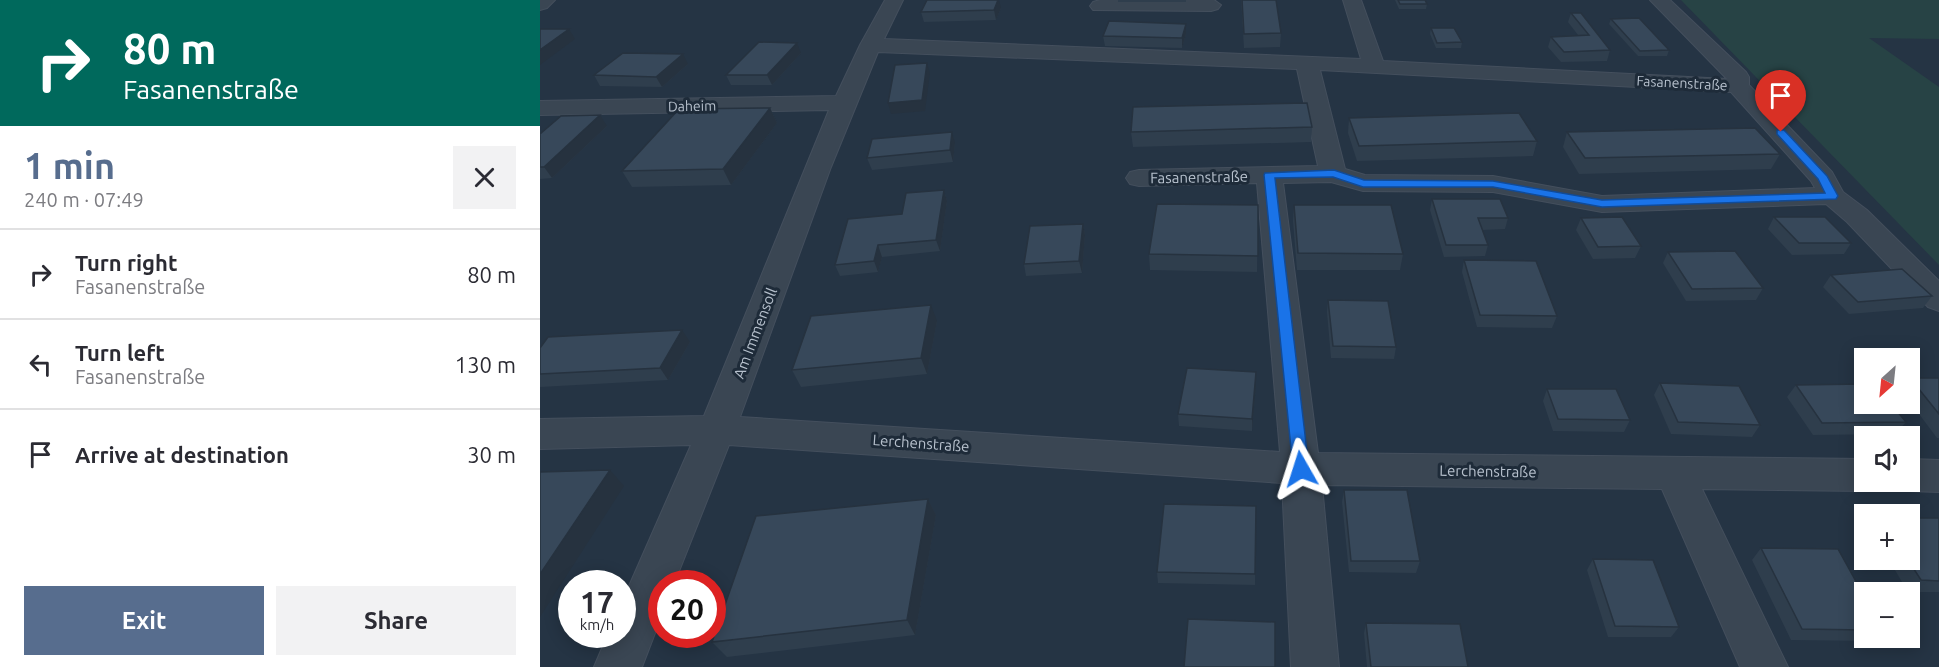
<!DOCTYPE html>
<html lang="en">
<head>
<meta charset="utf-8">
<style>
	:root { --surface:#fff; --page:#f2f2f3; --text:#2b2b33; --muted:#7c7c81; --line:#e1e1e2; --accent:#576d8e }
	body { margin:0; font-family:Ubuntu,sans-serif; background:var(--page); color:var(--text); height:100vh; display:flex; flex-direction:column; font-size:22px; white-space:nowrap }
	* { box-sizing:border-box; margin:0 }
	p { font-size:20px; color:var(--muted) }
	.icon { flex:none; width:33px; height:33px; fill:none; stroke:currentColor; stroke-width:2; stroke-linecap:round; stroke-linejoin:round }
	.map { position:relative; flex:1; overflow:hidden }
	.details { display:flex; flex-direction:column; background:var(--surface); width:540px }
	.details>* { flex:none }
	.top-card { background:#00695c; color:#fff; overflow:hidden }
	.needle { width:39px; rotate:207deg }
	.buttons { position:absolute; left:1314px; top:348px; display:grid; gap:12px }
	.buttons a { display:grid; place-items:center; width:66px; height:66px; border-radius:0px; background:var(--surface); box-shadow:0 3px 15px #0003; font-size:30px }
	.speed { position:absolute; left:18px; top:570px; display:flex; gap:12px; font-size:30px; font-weight:700; text-align:center }
	.speed>* { display:grid; place-content:center; width:78px; height:78px; border-radius:50%; background:var(--surface); box-shadow:0 3px 15px #0003; line-height:1 }
	.speed small { font-size:15px; font-weight:400 }
	.speed .limit { border:9px solid #d22; background:#fff; color:#111 }
	.pin { position:absolute; display:grid; place-items:center; width:51px; height:51px; color:#fff; margin:-62px -26px; border-radius:50% 50% 50% 0; rotate:-45deg; box-shadow:0 0 6px #0007 }
	.pin .icon { rotate:45deg }
	.me { position:absolute; width:66px; margin:-33px; rotate:354deg; stroke-linejoin:round; filter:drop-shadow(0 0 4px #0008) }
	.turn { display:flex; align-items:center; gap:21px; height:126px; padding:0 24px; font-size:27px }
	.turn .icon { width:78px; height:78px; stroke-width:2.5 }
	.turn b { display:block; font-size:42px; line-height:51px }
	.round { display:grid; place-items:center; flex:none; width:63px; height:63px; border-radius:0px; background:var(--page) }
	.headline { display:flex; align-items:center; justify-content:space-between; height:102px; padding:0 24px }
	h1 { font-size:36px; font-weight:700; line-height:45px; color:var(--accent) }
	.action { display:flex; gap:12px; margin-top:auto; padding:12px 24px }
	.action a { flex:1; height:69px; border-radius:0px; background:var(--accent); color:#fff; font-size:24px; font-weight:700; line-height:69px; text-align:center }
	.action a+a { background:var(--page); color:var(--text) }
	ul { padding:0; list-style:none }
	li { display:flex; align-items:center; gap:18px; height:90px; padding:0 24px; border-top:2px solid var(--line) }
	li div { flex:1 }
	li b { display:block; font-size:22px }
	li em { font-style:normal }
	main { display:flex; flex:1; min-height:0 }
	.map>svg:first-child { display:block }
</style>
</head>
<body>
<main>
<section class="details">
<div class="top-card">
<div class="turn"><svg class="icon" aria-label="right" viewBox="0 0 24 24"><path d="M7 20v-9h11M14 6l5 5-5 5"/></svg><div><b>80 m</b>Fasanenstraße</div></div>
</div>
<div class="headline"><div><h1>1 min</h1><p>240 m · 07:49</p></div><a class="round"><svg class="icon" aria-label="close" viewBox="0 0 24 24"><path d="M6 6l12 12M18 6L6 18"/></svg></a></div>
<ul>
<li><svg class="icon" aria-label="right" viewBox="0 0 24 24"><path d="M7 20v-9h11M14 6l5 5-5 5"/></svg><div><b>Turn right</b><p>Fasanenstraße</p></div><em>80 m</em></li>
<li><svg class="icon" aria-label="left" viewBox="0 0 24 24"><path d="M17 20v-9H6M10 6l-5 5 5 5"/></svg><div><b>Turn left</b><p>Fasanenstraße</p></div><em>130 m</em></li>
<li><svg class="icon" aria-label="arrive" viewBox="0 0 24 24"><path d="M6 21V4h12l-3 4 3 4H6"/></svg><div><b>Arrive at destination</b></div><em>30 m</em></li>
</ul>
<div class="action"><a>Exit</a><a>Share</a></div>
</section>
<div class="map">
<svg width="1399" height="667" viewBox="0 0 1399 667">
	<rect width="100%" height="100%" fill="#253444"/>
	<polygon fill="#274345" points="1141,0 1399,0 1399,39 1329,38 1399,87 1399,265"/>
	<g fill="none" stroke-linecap="round" stroke-linejoin="round">
		<defs>
			<g id="minor">
				<polygon points="0,0 15,0 7,8 0,10"/>
				<path d="M345 0H363L344 39 821 59 803 0H821L843 61 1187 79 1110 0H1130L1206 72 1209 77V85L1292 172 1303 192 1327 210 1399 281V311L1388 307 1307 222 1286 204 1062 212 953 192 823 191 791 182 743 183 778 453 1324 459V482H1340L1338 486 1324 491 1162 489 1248 667H1200L1122 489 782 485 799 667H751L742 483 189 445 134 584H122V615L102 667H54L68 634H82V602L151 445 0 449V419L164 416 289 110 0 115V101L296 96 320 45ZM338 52 757 69 778 166 599 170 590 172 586 178 590 184 599 186 717 183 740 452 200 417 291 167ZM780 70 1191 92 1271 181 1275 188 1062 196 953 176 825 175 805 169Z"/>
				<polygon points="560,0 674,0 681,5 678,9 671,11 553,10 550,6 553,2"/>
				<polygon points="1370,459 1399,460 1399,492 1370,491 1356,486 1354,482 1370,482"/>
			</g>
		</defs>
		<use href="#minor" stroke="#444f5d" stroke-width="2"/>
		<use href="#minor" fill="#3a4653" fill-rule="evenodd"/>
	</g>
	<g fill="#2f3e4d">
		<rect x="578" y="0" width="68" height="2"/>
		<polygon points="701,0 736,0 741,33 740,47 704,48"/>
		<polygon points="855,0 885,0 887,4 886,9 859,9"/>
		<polygon points="461,8 456,20 384,22 381,12"/>
		<polygon points="1031,13 1070,50 1067,61 1021,62 1008,47 1011,37 1038,35 1028,22"/>
		<polygon points="1071,19 1129,50 1127,56 1098,56 1069,24"/>
		<polygon points="891,28 922,42 921,48 896,48 890,34"/>
		<polygon points="646,34 642,48 565,46 563,36"/>
		<polygon points="261,53 232,85 191,85 186,75"/>
		<polygon points="148,64 122,87 60,86 54,75"/>
		<polygon points="230,108 237,123 191,185 92,187 82,171"/>
		<polygon points="809,118 997,141 993,156 817,161 808,133"/>
		<polygon points="67,126 12,178 0,179 0,134"/>
		<polygon points="772,127 771,142 593,147 591,132"/>
		<polygon points="1027,132 1240,154 1231,169 1039,174 1023,147"/>
		<polygon points="415,143 413,162 332,170 327,158"/>
		<polygon points="404,190 407,201 400,251 342,257 338,272 300,276 295,265 362,214"/>
		<polygon points="892,199 968,218 965,229 942,230 948,245 945,256 904,257 890,210"/>
		<polygon points="718,205 717,272 610,270 609,254"/>
		<polygon points="754,205 863,254 860,270 757,270 753,221"/>
		<polygon points="1234,217 1311,243 1304,254 1252,255 1228,229"/>
		<polygon points="1041,218 1101,246 1095,258 1053,259 1036,230"/>
		<polygon points="543,224 545,235 542,273 486,276 484,264"/>
		<polygon points="1128,252 1223,288 1216,300 1146,301 1123,263"/>
		<polygon points="924,260 1017,316 1012,328 937,327 922,272"/>
		<polygon points="1291,275 1392,296 1383,308 1309,314 1283,287"/>
		<polygon points="788,300 856,347 854,359 791,358 787,312"/>
		<polygon points="397,321 387,374 261,387 252,370"/>
		<polygon points="150,342 128,380 0,387 0,348"/>
		<polygon points="1370,378 1399,378 1399,438 1397,438 1370,402"/>
		<polygon points="1120,383 1220,425 1212,437 1131,434 1114,395"/>
		<polygon points="716,384 712,431 639,426 638,414"/>
		<polygon points="1256,385 1366,422 1355,434 1273,435 1247,397"/>
		<polygon points="1007,389 1090,420 1084,432 1013,431 1003,401"/>
		<polygon points="804,490 880,561 876,573 809,572 802,502"/>
		<polygon points="388,499 396,515 375,635 187,657 172,642"/>
		<polygon points="716,506 715,585 618,583 617,572"/>
		<polygon points="1399,518 1399,592 1368,592 1349,560 1370,560"/>
		<polygon points="1221,548 1324,596 1324,638 1336,638 1332,641 1251,640 1212,560"/>
		<polygon points="1053,559 1139,627 1131,637 1068,637 1047,570"/>
		<polygon points="826,623 928,667 827,667 824,633"/>
	</g>
	<g fill="#26323f">
		<polygon points="458,0 459,0 461,8 456,20 454,10"/>
		<polygon points="646,24 646,34 642,48 642,38"/>
		<polygon points="29,29 35,39 0,65 0,50"/>
		<polygon points="257,43 261,53 232,85 227,75"/>
		<polygon points="143,54 148,64 122,87 116,77"/>
		<polygon points="387,63 390,73 385,111 351,114 348,103"/>
		<polygon points="230,108 237,123 191,185 183,169"/>
		<polygon points="60,115 67,126 12,178 4,167"/>
		<polygon points="412,132 415,143 413,162 410,150"/>
		<polygon points="404,190 407,201 400,251 396,240"/>
		<polygon points="543,224 545,235 542,273 539,261"/>
		<polygon points="338,245 342,257 338,272 334,261"/>
		<polygon points="391,305 397,321 387,374 381,358"/>
		<polygon points="142,330 150,342 128,380 120,368"/>
		<polygon points="716,372 716,384 712,431 712,419"/>
		<polygon points="70,470 84,486 0,617 0,574"/>
		<polygon points="388,499 396,515 375,635 367,620"/>
	</g>
	<g fill="#37485a" stroke="#26323f" stroke-width="1.5">
		<polygon points="387,0 458,0 454,10 381,12"/>
		<polygon points="702,0 736,0 741,33 704,34"/>
		<polygon points="858,0 885,0 887,4 860,4"/>
		<polygon points="1031,13 1041,13 1070,50 1024,52 1011,37 1049,35"/>
		<polygon points="1099,18 1129,50 1100,51 1071,19"/>
		<polygon points="569,21 646,24 642,38 563,36"/>
		<polygon points="891,28 914,28 922,42 897,43"/>
		<polygon points="0,29 29,29 0,50"/>
		<polygon points="219,42 257,43 227,75 186,75"/>
		<polygon points="83,53 143,54 116,77 54,75"/>
		<polygon points="387,63 382,100 348,103 355,65"/>
		<polygon points="767,103 772,127 591,132 593,107"/>
		<polygon points="230,108 183,169 82,171 139,109"/>
		<polygon points="979,113 997,141 819,146 809,118"/>
		<polygon points="60,115 4,167 0,167 0,134 21,116"/>
		<polygon points="1215,128 1240,154 1045,158 1027,132"/>
		<polygon points="412,132 410,150 327,158 332,139"/>
		<polygon points="404,190 396,240 338,245 334,261 295,265 308,219 362,214 366,193"/>
		<polygon points="892,199 960,199 968,218 938,218 948,245 906,245"/>
		<polygon points="617,204 718,205 718,256 609,254"/>
		<polygon points="754,205 851,205 863,254 758,253"/>
		<polygon points="1082,217 1101,246 1058,247 1041,218"/>
		<polygon points="1234,217 1285,217 1311,243 1259,243"/>
		<polygon points="543,224 539,261 484,264 490,226"/>
		<polygon points="1195,251 1223,288 1152,289 1128,252"/>
		<polygon points="924,260 996,261 1017,316 940,315"/>
		<polygon points="1362,269 1392,296 1318,302 1291,275"/>
		<polygon points="788,300 848,301 856,347 793,346"/>
		<polygon points="391,305 381,358 252,370 271,316"/>
		<polygon points="142,330 120,368 0,374 0,348 8,337"/>
		<polygon points="647,368 716,372 712,419 638,414"/>
		<polygon points="1370,378 1399,378 1399,414"/>
		<polygon points="1120,383 1199,386 1220,425 1138,422"/>
		<polygon points="1324,384 1324,404 1351,404 1366,422 1282,423 1256,385"/>
		<polygon points="1007,389 1076,389 1090,420 1018,419"/>
		<polygon points="70,470 0,574 0,472"/>
		<polygon points="804,490 867,490 880,561 811,561"/>
		<polygon points="388,499 367,620 172,642 216,516"/>
		<polygon points="624,504 716,506 715,574 617,572"/>
		<polygon points="1370,518 1399,518 1399,581 1381,580 1368,560 1370,560"/>
		<polygon points="1221,548 1298,549 1324,596 1324,630 1262,629"/>
		<polygon points="1053,559 1113,560 1139,627 1075,626"/>
		<polygon points="648,619 735,622 735,667 644,667"/>
		<polygon points="826,623 920,624 928,667 831,667"/>
	</g>
	<polygon fill="#1a73e8" stroke="#114b97" stroke-width="1.5" points="1237,130 1244,130 1287,176 1298,196 1296,199 1062,207 953,187 823,187 793,177 735,178 769,469 766,473 761,475 755,473 753,469 724,175 725,173 794,170 824,180 953,181 1062,200 1285,193 1278,179 1237,134"/>
	<g text-anchor="middle" dominant-baseline="central" stroke-width="6" stroke-linejoin="round" paint-order="stroke">
		<g font-size="14" fill="#b7c1cd" stroke="#1e2b39">
			<text transform="translate(1142 83) rotate(3)">Fasanenstraße</text>
			<text transform="translate(152 106) rotate(-1)">Daheim</text>
		</g>
		<g font-size="15" fill="#b7c1cd" stroke="#1e2b39">
			<text transform="translate(659 177) rotate(-1)">Fasanenstraße</text>
			<text transform="translate(215 333) rotate(-69)">Am Immensoll</text>
			<text transform="translate(381 443) rotate(4)">Lerchenstraße</text>
			<text transform="translate(948 471) rotate(1)">Lerchenstraße</text>
		</g>
	</g>
</svg>
<div class="buttons">
<a><svg class="needle" viewBox="-14 -14 28 28"><path d="M0-13l5 13h-10z" fill="#e53935"/><path d="M0 13l5-13h-10z" fill="#7c7c81"/></svg></a>
<a><svg class="icon" aria-label="sound" viewBox="0 0 24 24"><path d="M4 9h4l5-4v14l-5-4H4zM17 9q2 3 0 6"/></svg></a>
<a>+</a>
<a>−</a>
</div>
<div class="speed"><div>17<small>km/h</small></div><div class="limit">20</div></div>
<div class="pin" style="left:1241px;top:132px;background:#d93025"><svg class="icon" aria-label="arrive" viewBox="0 0 24 24"><path d="M6 21V4h12l-3 4 3 4H6"/></svg></div>
<svg class="me" style="left:761px;top:469px" viewBox="-20 -20 40 40"><path d="M0-17L14 15 0 8-14 15z" fill="#1a73e8" stroke="#fff" stroke-width="4"/></svg>
</div>
</main>
</body>
</html>
